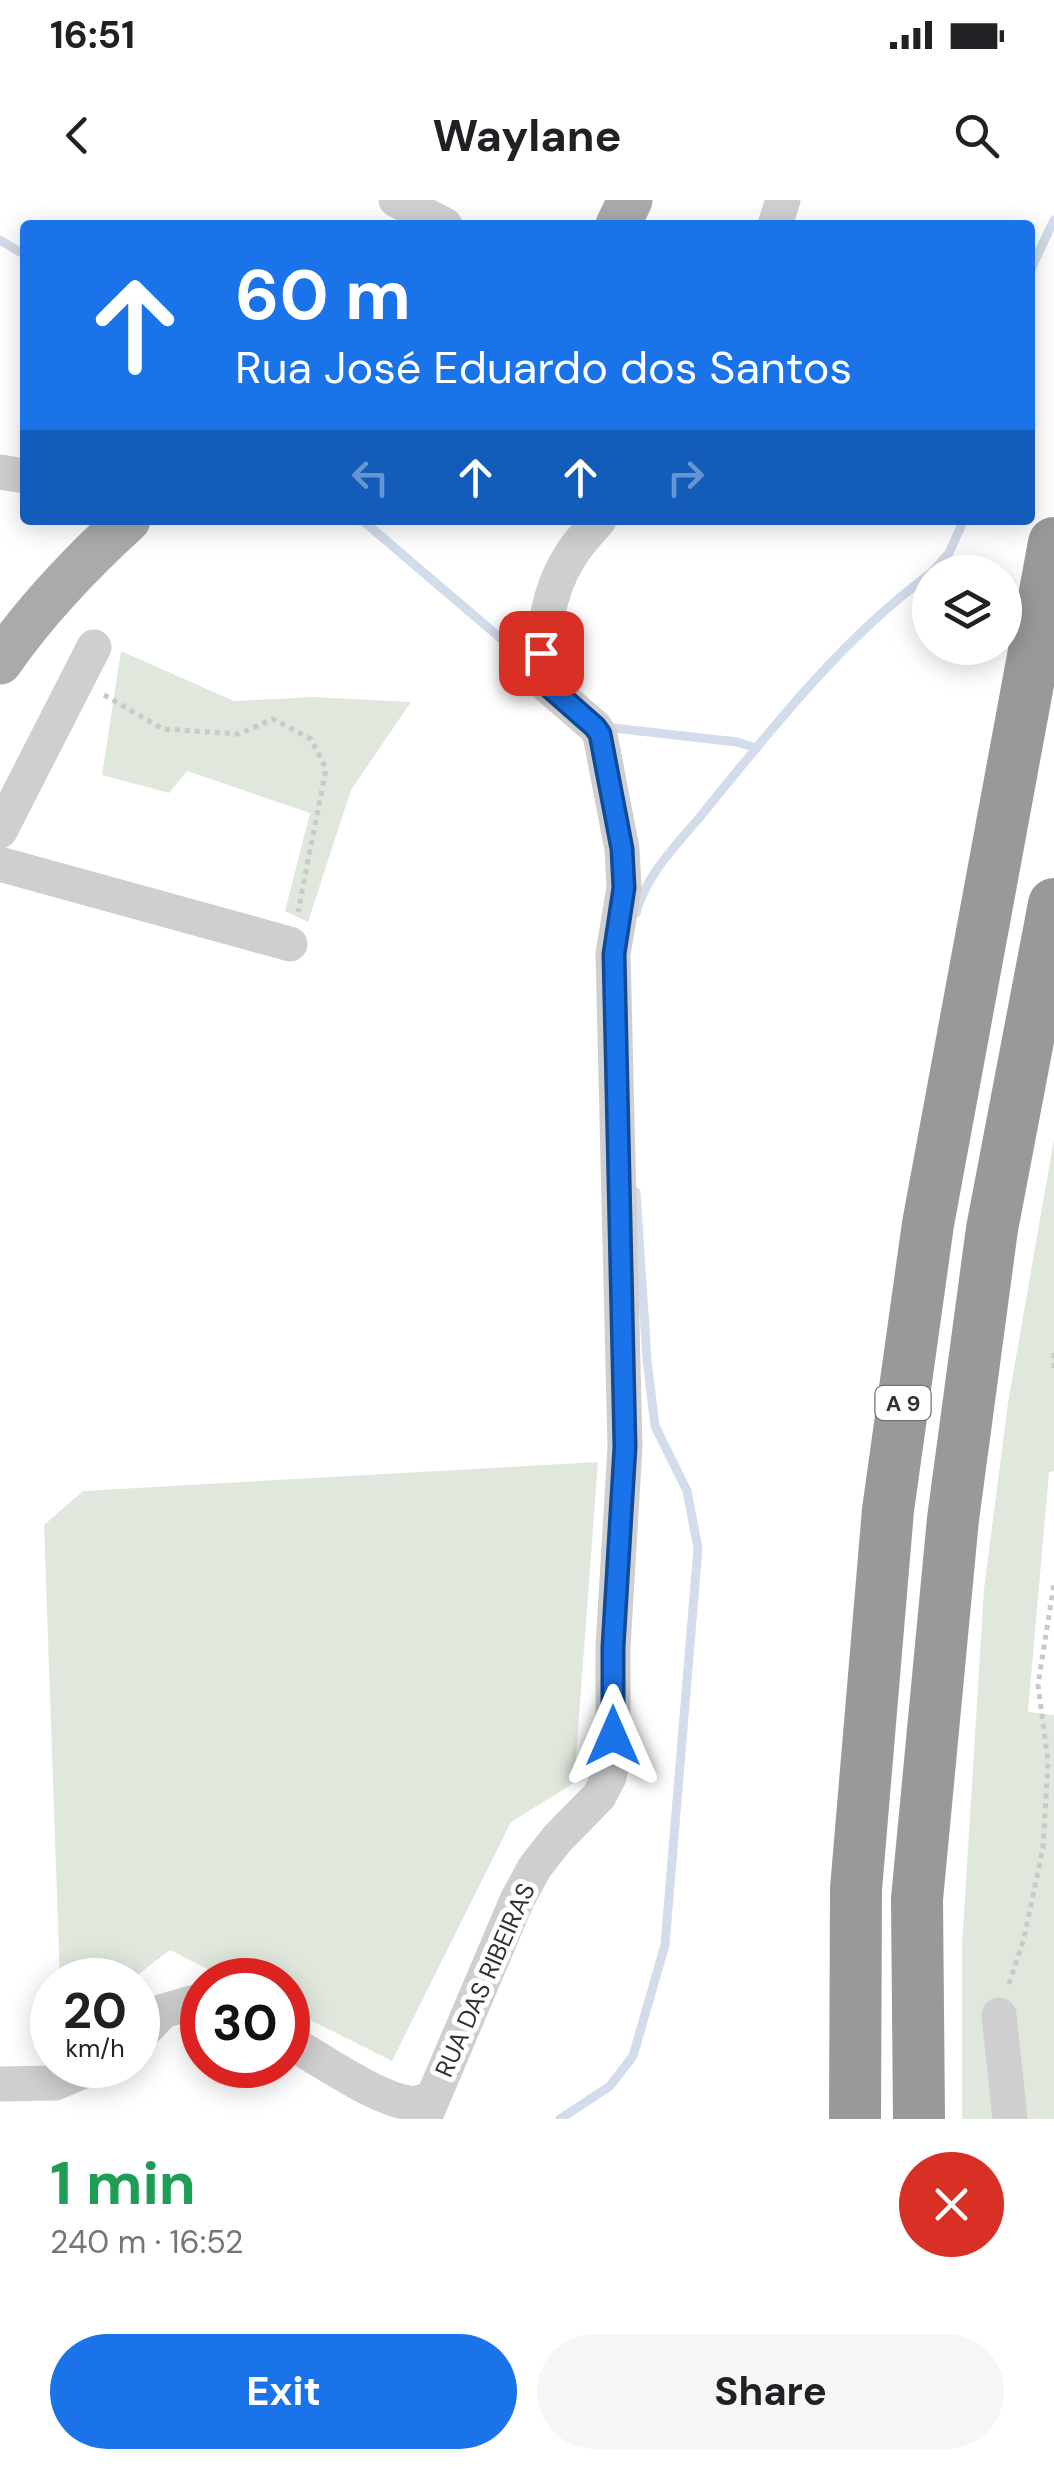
<!DOCTYPE html>
<html lang="en">
<head>
<meta charset="utf-8">
<style>
	:root { --surface:#fff; --page:#f6f6f6; --text:#202124; --muted:#757577; --accent:#1a73e8 }
	body { margin:0; font-family:"DM Sans",sans-serif; background:var(--page); color:var(--text); height:100vh; display:flex; flex-direction:column; font-size:38px; white-space:nowrap }
	* { box-sizing:border-box; margin:0 }
	p { font-size:32px; color:var(--muted) }
	.icon { flex:none; width:55px; height:55px; fill:none; stroke:currentColor; stroke-width:2; stroke-linecap:round; stroke-linejoin:round }
	.map { position:relative; height:1919px; overflow:hidden }
	.drawer { display:flex; flex-direction:column; background:var(--surface); flex:1 }
	.drawer>* { flex:none }
	.hud { position:absolute; left:20px; top:20px; width:1015px; height:305px; border-radius:10px; box-shadow:0 5px 25px #0003; background:#1a73e8; color:#fff; overflow:hidden }
	.fabs { position:absolute; left:912px; top:355px; display:grid; gap:20px }
	.fabs a { display:grid; place-items:center; width:110px; height:110px; border-radius:50%; background:var(--surface); box-shadow:0 5px 25px #0003; font-size:50px }
	.speed { position:absolute; left:30px; top:1758px; display:flex; gap:20px; font-size:50px; font-weight:700; text-align:center }
	.speed>* { display:grid; place-content:center; width:130px; height:130px; border-radius:50%; background:var(--surface); box-shadow:0 5px 25px #0003; line-height:1 }
	.speed small { font-size:25px; font-weight:400 }
	.speed .limit { border:15px solid #d22; background:#fff; color:#111 }
	.pin { position:absolute; display:grid; place-items:center; width:85px; height:85px; color:#fff; margin:-42px; border-radius:20px; box-shadow:0 5px 15px #0006 }
	.me { position:absolute; width:110px; margin:-55px; rotate:0deg; stroke-linejoin:round; filter:drop-shadow(0 0 8px #0008) }
	.turn { display:flex; align-items:center; gap:35px; height:210px; padding:0 50px; font-size:45px }
	.turn .icon { width:130px; height:130px; stroke-width:2.5 }
	.turn b { display:block; font-size:70px; line-height:85px }
	.lanes { display:flex; align-items:center; height:95px; padding:0 50px; background:#0003; justify-content:center; gap:50px; direction:ltr }
	.lanes .off { opacity:.35 }
	.round { display:grid; place-items:center; flex:none; width:105px; height:105px; border-radius:52px; background:var(--page) }
	.head { display:flex; align-items:center; justify-content:space-between; height:170px; padding:0 50px }
	h1 { font-size:60px; font-weight:700; line-height:75px; color:#1e9e55 }
	.button { display:flex; gap:20px; margin-top:auto; padding:20px 50px }
	.button a { flex:1; height:115px; border-radius:60px; background:var(--accent); color:#fff; font-size:40px; font-weight:700; line-height:115px; text-align:center }
	.button a+a { background:var(--page); color:var(--text) }
	.status { display:flex; justify-content:space-between; align-items:center; height:70px; padding:0 50px; background:var(--surface); direction:ltr }
	.status svg { height:28px; fill:currentColor }
	header { display:flex; justify-content:space-between; align-items:center; height:130px; padding:0 50px; background:var(--surface); font-size:45px; font-weight:700 }
	.map>svg:first-child { display:block }
</style>
</head>
<body>
<div class="status"><b>16:51</b><svg viewBox="0 0 49 12"><path d="M0 12V9h3v3zM5 12V6h3v6zM10 12V3h3v9zM15 12V0h3v12zM26 1h20v11H26zM47 4h2v5h-2z"/></svg></div>
<header><svg class="icon" aria-label="back" viewBox="0 0 24 24"><path d="M15 5l-7 7 7 7"/></svg>Waylane<svg class="icon" aria-label="search" viewBox="0 0 24 24"><circle cx="10" cy="10" r="6"/><path d="M15 15l6 6"/></svg></header>
<div class="map">
<svg width="1054" height="1919" viewBox="0 0 1054 1919">
	<rect width="100%" height="100%" fill="#fff"/>
	<g fill="#e0e8dd">
		<polygon points="121,451 234,501 313,497 411,502 351,590 308,722 285,711 310,613 187,571 169,593 102,575"/>
		<polygon points="1054,939 1054,1271 1049,1272 1028,1512 1054,1515 1054,1919 962,1919 962,1746 984,1389 1008,1203"/>
		<polygon points="598,1262 574,1583 511,1622 392,1861 288,1809 288,1780 229,1780 170,1750 131,1780 60,1780 44,1325 83,1291"/>
	</g>
	<g fill="none" stroke-linecap="round" stroke-linejoin="round">
		<g stroke="#d2dcea" stroke-width="9">
			<polyline points="0,40 25,55"/>
			<polyline points="1030,71 1054,20"/>
			<polyline points="362,320 532,465"/>
			<polyline points="932,372 949,353 964,320"/>
			<polyline points="607,524 613,528 737,542 756,548"/>
			<path d="M636 713C647 672 678 644 704 612 771 529 844 437 930 374"/>
			<polyline points="560,1919 610,1886 633,1856 665,1745 698,1348 687,1291 655,1226 647,1160 636,992"/>
		</g>
		<g stroke="#c9c9c9" stroke-width="5" stroke-dasharray="5 5" stroke-linecap="butt">
			<polyline points="104,495 163,529 239,534 273,519 311,539 326,569 298,712"/>
			<polyline points="1054,1153 1054,1171"/>
			<polyline points="1009,1784 1024,1738 1043,1648 1048,1561 1038,1485 1054,1383"/>
		</g>
		<g stroke="#cfcfcf" stroke-width="35">
			<polyline points="396,0 445,25"/>
			<polyline points="775,25 783,0"/>
			<polyline points="0,272 25,276"/>
			<polyline points="0,631 94,447"/>
			<polyline points="0,664 290,744"/>
			<polyline points="999,1815 1010,1919"/>
			<polyline points="138,1837 163,1811 202,1800"/>
			<path d="M288 1841C320 1859 373 1897 409 1903 417 1905 424 1901 431 1898"/>
			<polyline points="0,1884 55,1883 98,1865"/>
			<path d="M424 1919 517 1700 535 1667 557 1639 599 1596 609 1577 613 1557V1447L625 1247 613 754 624 688 622 649 600 535 595 527 543 482C541 442 547 393 569 358 577 344 589 332 599 320"/>
		</g>
		<g stroke="#aaa" stroke-width="45">
			<polyline points="618,25 630,0"/>
			<path d="M0 462C36 410 81 363 128 320"/>
		</g>
		<g stroke="#999" stroke-width="52">
			<polyline points="855,1919 856,1689 888,1310 928,1024 1054,343"/>
			<polyline points="919,1919 917,1699 953,1319 992,1029 1054,704"/>
		</g>
	</g>
	<g fill="none" stroke-linecap="round" stroke-linejoin="round">
		<defs>
			<polyline id="route" points="541,453 544,482 595,527 600,534 622,649 624,688 614,754 625,1247 613,1447 613,1536"/>
		</defs>
		<use href="#route" stroke="#114b97" stroke-width="25"/>
		<use href="#route" stroke="#1a73e8" stroke-width="18"/>
	</g>
	<g text-anchor="middle" dominant-baseline="central" stroke-width="10" stroke-linejoin="round" paint-order="stroke">
		<rect fill="#fff" stroke="#707070" stroke-width="2.5" x="875.5" y="1186" width="55" height="34" rx="8"/>
		<g font-size="22" font-weight="bold" fill="#323232">
			<text x="903" y="1203">A 9</text>
		</g>
		<g font-size="25" fill="#323232" stroke="#fff">
			<text transform="translate(485 1780) rotate(-66)">RUA DAS RIBEIRAS</text>
		</g>
	</g>
</svg>
<div class="fabs">
<a><svg class="icon" aria-label="layers" viewBox="0 0 24 24"><path d="M12 4l9 5-9 5-9-5zM3 14l9 5 9-5"/></svg></a>
</div>
<div class="speed"><div>20<small>km/h</small></div><div class="limit">30</div></div>
<div class="pin" style="left:541px;top:453px;background:#d93025"><svg class="icon" aria-label="arrive" viewBox="0 0 24 24"><path d="M6 21V4h12l-3 4 3 4H6"/></svg></div>
<svg class="me" style="left:613px;top:1536px" viewBox="-20 -20 40 40"><path d="M0-17L14 15 0 8-14 15z" fill="#1a73e8" stroke="#fff" stroke-width="4"/></svg>
<div class="hud">
<div class="turn"><svg class="icon" aria-label="ahead" viewBox="0 0 24 24"><path d="M12 20V5M6 11l6-6 6 6"/></svg><div><b>60 m</b>Rua José Eduardo dos Santos</div></div>
<div class="lanes"><svg class="icon off" aria-label="left" viewBox="0 0 24 24"><path d="M17 20v-9H6M10 6l-5 5 5 5"/></svg><svg class="icon" aria-label="ahead" viewBox="0 0 24 24"><path d="M12 20V5M6 11l6-6 6 6"/></svg><svg class="icon" aria-label="ahead" viewBox="0 0 24 24"><path d="M12 20V5M6 11l6-6 6 6"/></svg><svg class="icon off" aria-label="right" viewBox="0 0 24 24"><path d="M7 20v-9h11M14 6l5 5-5 5"/></svg></div>
</div>
</div>
<section class="drawer">
<div class="head"><div><h1>1 min</h1><p>240 m · 16:52</p></div><a class="round" style="background:#d93025;color:#fff"><svg class="icon" aria-label="close" viewBox="0 0 24 24"><path d="M6 6l12 12M18 6L6 18"/></svg></a></div>
<div class="button"><a>Exit</a><a>Share</a></div>
</section>
</body>
</html>
